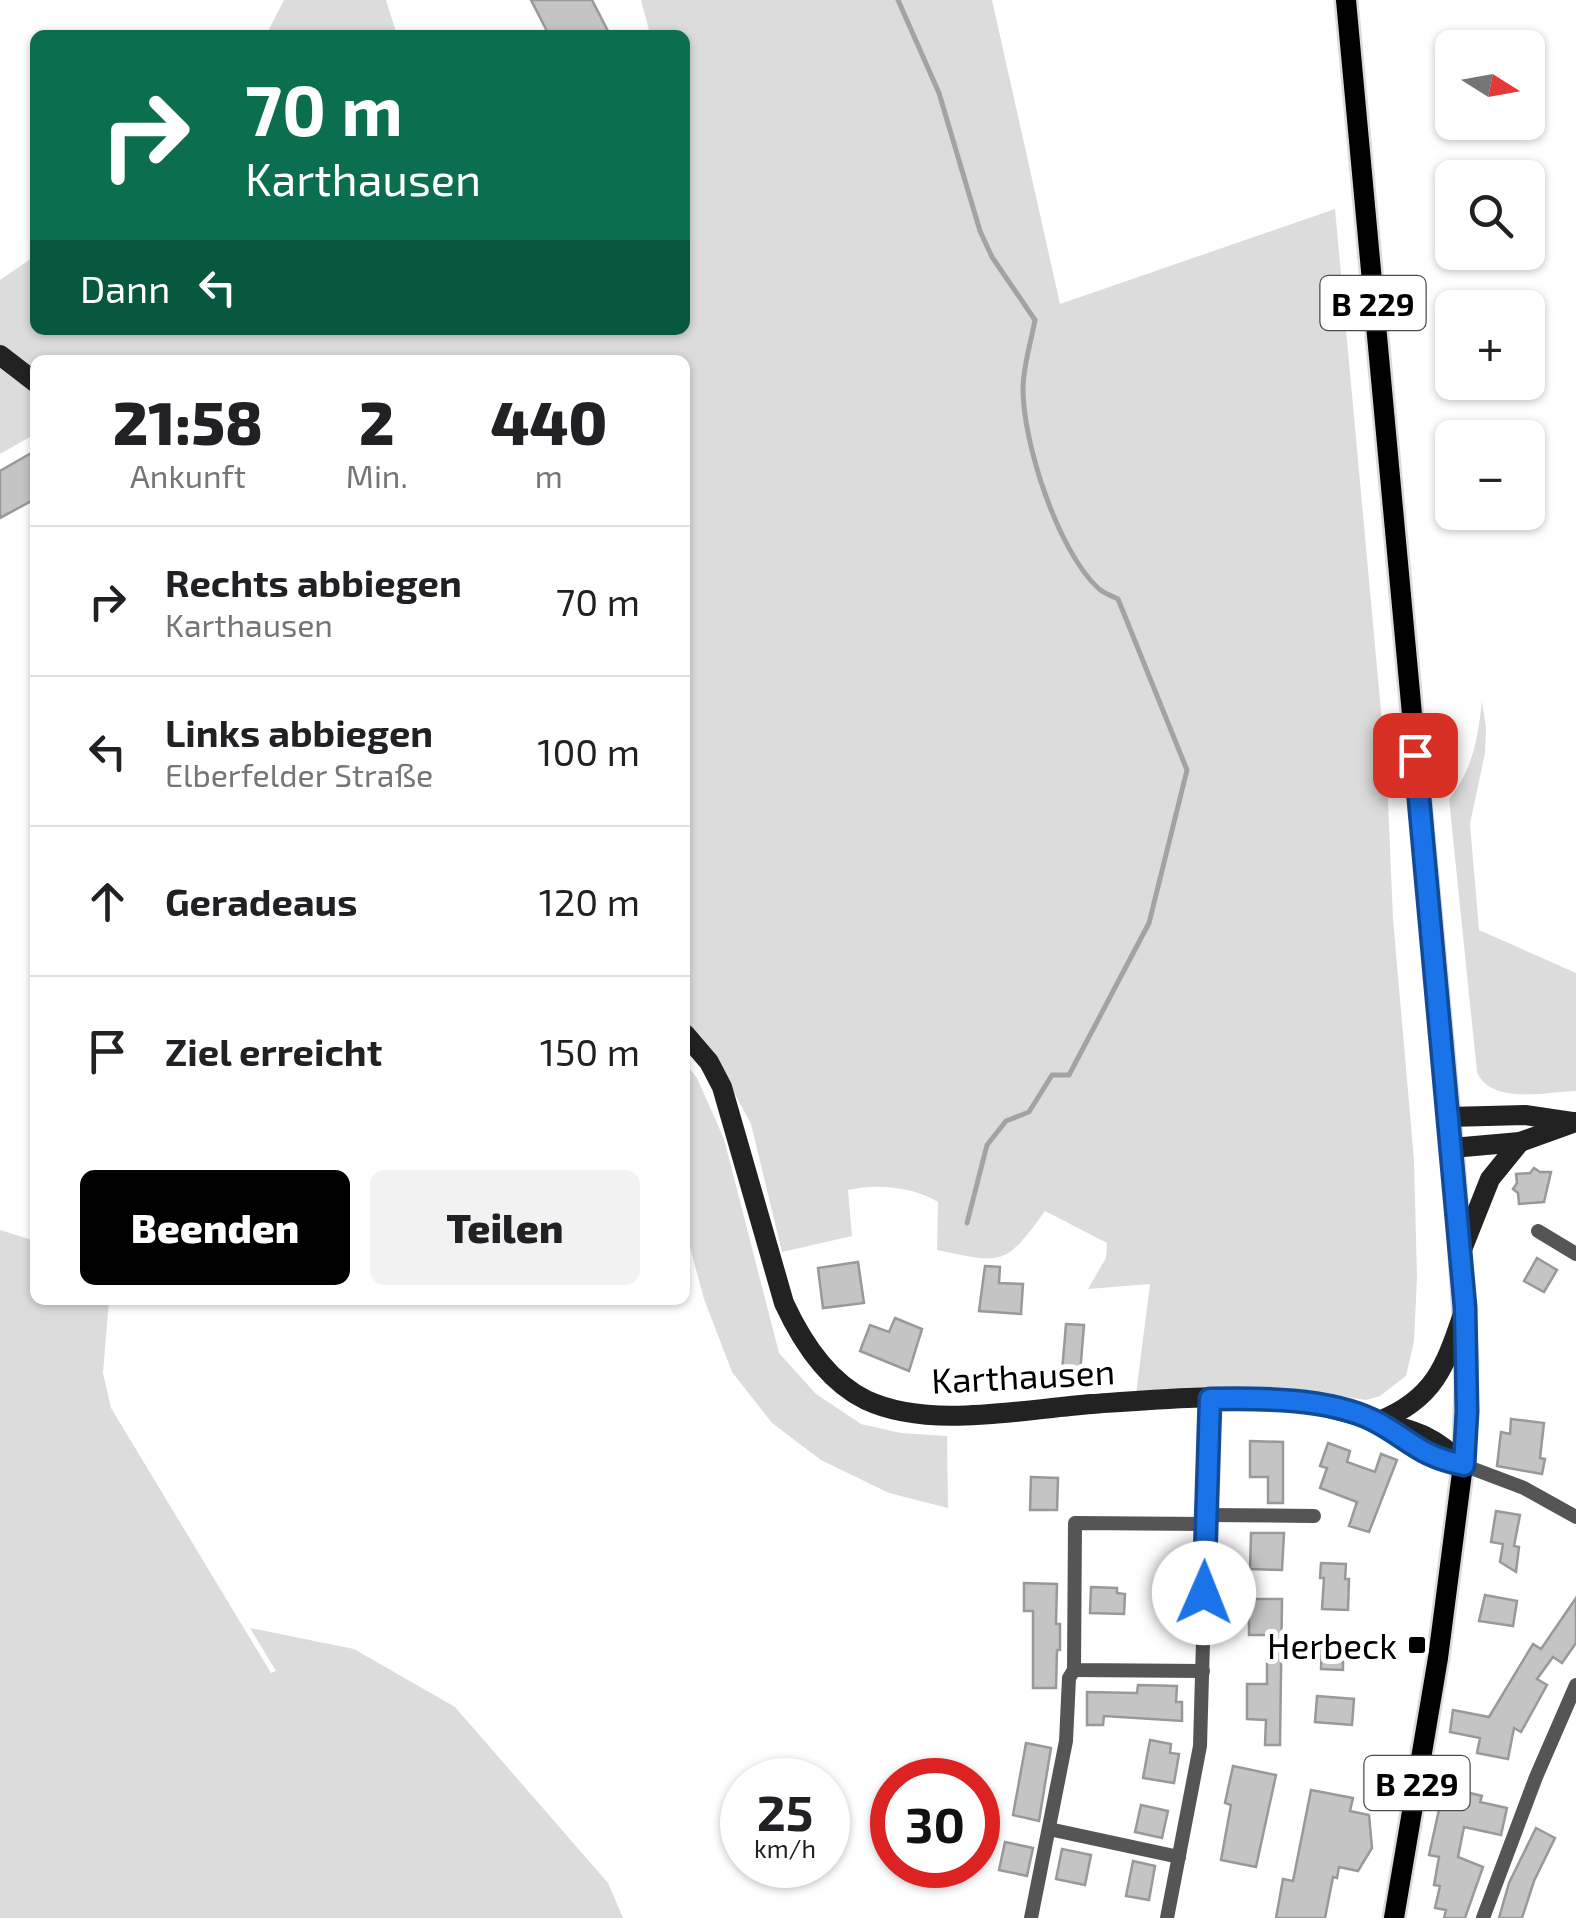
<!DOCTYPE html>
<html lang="de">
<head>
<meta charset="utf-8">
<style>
	:root { --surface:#fff; --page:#f2f2f2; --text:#202124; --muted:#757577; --line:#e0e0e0; --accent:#000 }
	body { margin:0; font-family:"Exo 2",sans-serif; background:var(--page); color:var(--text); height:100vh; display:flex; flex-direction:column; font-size:38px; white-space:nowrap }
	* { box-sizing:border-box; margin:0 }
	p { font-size:32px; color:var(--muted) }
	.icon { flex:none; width:55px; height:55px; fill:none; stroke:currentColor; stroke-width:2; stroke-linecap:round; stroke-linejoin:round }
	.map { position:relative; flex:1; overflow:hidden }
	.panel { position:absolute; left:30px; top:355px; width:660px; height:950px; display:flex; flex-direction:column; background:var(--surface); border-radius:15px; box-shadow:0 2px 8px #0004 }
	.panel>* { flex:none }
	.guide { position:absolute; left:30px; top:30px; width:660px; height:305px; border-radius:15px; box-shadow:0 2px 8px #0004; background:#0b6e4f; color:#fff; overflow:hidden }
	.needle { width:65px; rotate:101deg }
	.fabs { position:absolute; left:1435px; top:30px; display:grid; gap:20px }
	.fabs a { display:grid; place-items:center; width:110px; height:110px; border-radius:15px; background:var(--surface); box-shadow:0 2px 8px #0004; font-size:50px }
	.speed { position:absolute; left:720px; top:1758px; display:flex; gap:20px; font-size:50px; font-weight:700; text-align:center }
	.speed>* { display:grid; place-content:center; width:130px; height:130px; border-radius:50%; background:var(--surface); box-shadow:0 2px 8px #0004; line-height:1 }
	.speed small { font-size:25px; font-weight:400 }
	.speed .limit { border:15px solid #d22; background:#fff; color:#111 }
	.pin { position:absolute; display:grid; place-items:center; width:85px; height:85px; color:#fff; margin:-42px; border-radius:20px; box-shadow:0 5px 15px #0006 }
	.me { position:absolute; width:110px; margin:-55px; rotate:1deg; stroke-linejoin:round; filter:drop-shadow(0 0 8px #0008) }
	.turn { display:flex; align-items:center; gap:35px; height:210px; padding:0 50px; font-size:45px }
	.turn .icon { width:130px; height:130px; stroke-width:2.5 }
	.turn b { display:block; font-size:70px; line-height:85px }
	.then { display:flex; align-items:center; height:95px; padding:0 50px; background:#0003; gap:20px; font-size:38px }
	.eta { display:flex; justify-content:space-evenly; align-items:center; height:170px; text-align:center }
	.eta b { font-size:60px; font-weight:800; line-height:70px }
	.primary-button { display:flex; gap:20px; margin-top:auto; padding:20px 50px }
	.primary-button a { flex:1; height:115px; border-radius:15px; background:var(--accent); color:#fff; font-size:40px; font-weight:800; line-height:115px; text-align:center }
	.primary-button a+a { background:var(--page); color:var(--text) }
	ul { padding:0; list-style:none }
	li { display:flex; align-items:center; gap:30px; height:150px; padding:0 50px; border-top:2px solid var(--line) }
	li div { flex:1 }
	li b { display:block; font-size:38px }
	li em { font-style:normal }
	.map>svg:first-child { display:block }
</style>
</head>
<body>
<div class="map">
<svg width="1576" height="1918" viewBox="0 0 1576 1918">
	<rect width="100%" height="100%" fill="#fff"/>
	<g fill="#dcdcdc">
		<polygon points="284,0 386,0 397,35 266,35"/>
		<path d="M641 0H992L1060 304 1335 209 1387 777 1393 919 1414 1160 1417 1278 1414 1341 1406 1376 1380 1396 1366 1400 1303 1390 1136 1394 1150 1284 1088 1289 1106 1258 1107 1243 1045 1211C1005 1266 1004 1264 937 1250L938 1202C915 1187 875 1183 848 1190L852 1236 782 1252 751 1124 729 1083 685 1030V360H35V382L0 358V280L35 256V330H685V35H642L649 30Z"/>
		<polygon points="0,362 35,391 35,434 0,454"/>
		<path d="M1482 701 1486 728 1485 753 1470 824 1479 930 1576 973V1091C1545 1092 1491 1105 1477 1072L1449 799C1473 769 1478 738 1482 701Z"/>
		<polygon points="685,1063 697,1078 724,1139 779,1353 816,1394 861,1424 901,1433 947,1436 948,1508 889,1493 821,1460 772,1423 732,1372 704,1299 685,1229"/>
		<polygon points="0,1230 35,1241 35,1300 109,1300 103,1373 111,1408 271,1673 276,1671 250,1628 354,1649 455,1707 608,1883 623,1918 0,1918"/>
	</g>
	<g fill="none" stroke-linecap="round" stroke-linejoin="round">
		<path stroke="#a3a3a3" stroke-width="5" d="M898 0 939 93 980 231 992 257 1035 320C1031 342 1023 367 1023 389 1023 443 1058 551 1098 588 1103 593 1112 596 1118 599L1187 770 1149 923 1069 1075H1052L1029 1112 1006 1121 987 1145 967 1223"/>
	</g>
	<g fill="#c4c4c4" stroke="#999" stroke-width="2.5">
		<polygon points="531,0 592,0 610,35 549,35"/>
		<polygon points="35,451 35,499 0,518 0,471"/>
		<polygon points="1534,1168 1540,1172 1551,1172 1544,1202 1519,1204 1518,1193 1513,1189 1517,1183 1516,1174 1530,1173"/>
		<polygon points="1537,1258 1557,1270 1544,1292 1524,1281"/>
		<polygon points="858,1262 864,1303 823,1308 818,1268"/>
		<polygon points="985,1266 1000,1267 999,1283 1023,1284 1021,1314 979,1311"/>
		<polygon points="895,1318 922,1329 909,1371 860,1351 870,1325 889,1332"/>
		<polygon points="1066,1324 1084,1325 1079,1386 1061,1384"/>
		<polygon points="1511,1419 1544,1423 1540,1458 1545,1459 1542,1474 1497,1466 1501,1432 1510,1434"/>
		<polygon points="1250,1441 1283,1442 1283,1503 1268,1503 1268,1477 1250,1477"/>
		<polygon points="1328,1443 1350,1451 1347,1462 1375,1472 1381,1454 1397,1460 1369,1532 1349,1526 1357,1502 1320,1488 1327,1468 1320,1466"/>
		<polygon points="1031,1477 1058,1478 1057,1510 1030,1510"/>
		<polygon points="1496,1511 1520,1515 1514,1546 1519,1547 1516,1572 1500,1562 1503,1544 1491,1542"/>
		<polygon points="1251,1533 1284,1533 1282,1570 1250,1569"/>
		<polygon points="1321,1563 1346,1564 1345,1579 1349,1579 1348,1610 1322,1609 1324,1578 1320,1578"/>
		<polygon points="1024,1583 1057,1584 1056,1624 1060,1624 1060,1650 1057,1650 1056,1688 1033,1688 1033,1611 1024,1611"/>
		<polygon points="1091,1587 1117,1588 1117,1593 1125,1594 1124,1614 1090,1613"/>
		<polygon points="1485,1595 1517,1601 1513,1626 1479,1621"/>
		<polygon points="1576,1598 1576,1643 1562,1663 1553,1657 1537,1679 1547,1685 1521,1732 1514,1728 1508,1759 1477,1753 1480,1738 1450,1732 1453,1710 1489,1717 1533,1644 1541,1649"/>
		<polygon points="1249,1599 1282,1599 1280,1745 1265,1745 1266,1720 1247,1719 1247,1684 1267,1684 1267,1635 1249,1635"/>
		<polygon points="1322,1643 1338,1644 1338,1651 1343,1651 1343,1670 1321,1669"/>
		<polygon points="1138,1685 1177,1686 1176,1702 1182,1702 1182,1721 1104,1716 1103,1725 1087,1725 1087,1692 1137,1693"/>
		<polygon points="1317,1696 1354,1699 1352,1725 1315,1722"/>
		<polygon points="1150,1740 1171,1744 1170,1753 1179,1754 1174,1783 1143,1778"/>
		<polygon points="1026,1743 1051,1748 1039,1821 1013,1815"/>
		<polygon points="1233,1766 1276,1775 1256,1867 1221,1860 1231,1805 1225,1803"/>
		<polygon points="1454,1773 1469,1776 1466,1792 1482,1796 1480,1802 1507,1808 1501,1835 1464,1827 1458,1857 1483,1867 1465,1918 1444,1918 1446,1910 1435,1908 1440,1886 1434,1885 1439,1857 1429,1855 1444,1787 1451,1789"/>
		<polygon points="1311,1790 1353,1798 1350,1811 1369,1815 1372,1848 1358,1871 1339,1867 1337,1878 1333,1877 1325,1918 1276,1918 1283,1879 1293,1881"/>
		<polygon points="1141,1805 1168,1811 1162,1838 1135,1832"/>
		<polygon points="1536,1828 1555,1838 1534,1881 1522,1918 1499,1918 1509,1883"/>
		<polygon points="1005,1842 1033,1848 1027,1876 999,1870"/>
		<polygon points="1062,1849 1091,1855 1085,1885 1056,1879"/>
		<polygon points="1133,1861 1155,1866 1149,1900 1126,1896"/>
	</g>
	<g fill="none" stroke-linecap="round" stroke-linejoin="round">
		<defs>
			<polyline id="primary" points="1346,0 1454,1169 1467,1361 1463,1465 1438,1658 1394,1918"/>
		</defs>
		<use href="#primary" stroke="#dbdbdb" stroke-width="25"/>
		<g stroke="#555" stroke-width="14">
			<polyline points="1538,1231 1576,1254"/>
			<polyline points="1463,1465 1524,1488 1576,1517"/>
			<polyline points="1206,1515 1314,1516"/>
			<polyline points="1203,1671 1074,1670 1075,1523 1205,1524"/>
			<polyline points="1049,1829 1179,1857"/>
			<polyline points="1031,1918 1066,1741 1069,1678 1074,1670"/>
			<polyline points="1167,1918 1200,1746 1210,1399"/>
			<polyline points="1483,1918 1536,1777 1576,1685"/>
		</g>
		<g stroke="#222" stroke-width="20">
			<polyline points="0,355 35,382"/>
			<path d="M685 1034 709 1062 722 1087 784 1303C802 1342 827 1381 866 1400 930 1430 1023 1409 1092 1404 1149 1400 1209 1395 1267 1398 1300 1399 1332 1409 1363 1417 1407 1430 1430 1430 1463 1465"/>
			<polyline points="1449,1117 1525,1115 1572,1122"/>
			<polyline points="1452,1148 1520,1142 1576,1122"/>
			<polyline points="1461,1252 1490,1179 1520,1142"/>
			<path d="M1379 1421C1434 1399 1445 1367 1463 1314"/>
			<polyline points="1381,1426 1423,1453 1462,1465"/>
		</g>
		<use href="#primary" stroke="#000" stroke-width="20"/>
	</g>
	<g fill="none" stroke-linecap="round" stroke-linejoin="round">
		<defs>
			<path id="route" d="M1204 1593 1210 1399C1259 1398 1328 1398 1373 1420 1410 1439 1418 1456 1464 1465L1467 1411 1465 1307 1415 755"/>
		</defs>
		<use href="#route" stroke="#114b97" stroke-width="25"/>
		<use href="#route" stroke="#1a73e8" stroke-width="18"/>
	</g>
	<rect fill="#000" stroke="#fff" stroke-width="4" x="1407" y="1635" width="20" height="20" rx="5"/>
	<g text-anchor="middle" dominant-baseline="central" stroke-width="10" stroke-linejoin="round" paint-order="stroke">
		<g fill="#fff" stroke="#4c4c4c" stroke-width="2.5">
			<rect x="1320.5" y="276" width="105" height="54" rx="8"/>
			<rect x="1364.5" y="1756" width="105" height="54" rx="8"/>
		</g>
		<g font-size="32" font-weight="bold" fill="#000">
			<text x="1373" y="303">B 229</text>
			<text x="1417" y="1783">B 229</text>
		</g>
		<g font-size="35" fill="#000" stroke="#fff">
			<text transform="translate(1023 1375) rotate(-3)">Karthausen</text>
		</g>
		<g font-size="35" fill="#000" stroke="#fff" text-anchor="end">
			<text x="1397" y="1645">Herbeck</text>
		</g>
	</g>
</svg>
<div class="fabs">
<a><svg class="needle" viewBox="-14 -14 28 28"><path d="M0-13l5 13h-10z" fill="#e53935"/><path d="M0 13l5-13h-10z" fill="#757577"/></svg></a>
<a><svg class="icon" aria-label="search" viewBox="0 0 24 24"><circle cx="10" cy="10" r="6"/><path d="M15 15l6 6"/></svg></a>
<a>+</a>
<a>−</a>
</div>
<div class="speed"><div>25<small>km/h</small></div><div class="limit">30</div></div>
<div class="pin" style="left:1415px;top:755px;background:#d93025"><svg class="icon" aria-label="arrive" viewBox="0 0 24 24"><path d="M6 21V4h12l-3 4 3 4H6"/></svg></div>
<svg class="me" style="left:1204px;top:1593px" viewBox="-20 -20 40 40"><circle r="19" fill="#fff"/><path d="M0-13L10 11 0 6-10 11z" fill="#1a73e8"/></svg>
<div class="guide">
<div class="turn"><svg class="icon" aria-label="right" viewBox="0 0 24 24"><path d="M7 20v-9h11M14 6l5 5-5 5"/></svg><div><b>70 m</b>Karthausen</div></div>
<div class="then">Dann<svg class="icon" aria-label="left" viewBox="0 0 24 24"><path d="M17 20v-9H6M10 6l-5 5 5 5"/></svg></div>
</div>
<section class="panel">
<div class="eta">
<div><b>21:58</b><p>Ankunft</p></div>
<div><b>2</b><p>Min.</p></div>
<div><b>440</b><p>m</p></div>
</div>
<ul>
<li><svg class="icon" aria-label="right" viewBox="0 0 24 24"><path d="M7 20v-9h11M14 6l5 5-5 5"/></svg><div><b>Rechts abbiegen</b><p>Karthausen</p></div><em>70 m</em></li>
<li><svg class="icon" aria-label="left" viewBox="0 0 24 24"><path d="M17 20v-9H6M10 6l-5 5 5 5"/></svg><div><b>Links abbiegen</b><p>Elberfelder Straße</p></div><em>100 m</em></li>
<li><svg class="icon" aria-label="ahead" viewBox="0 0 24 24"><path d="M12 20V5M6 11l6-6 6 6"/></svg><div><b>Geradeaus</b></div><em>120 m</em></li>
<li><svg class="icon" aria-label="arrive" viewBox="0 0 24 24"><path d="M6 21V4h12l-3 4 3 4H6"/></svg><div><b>Ziel erreicht</b></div><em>150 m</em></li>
</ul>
<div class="primary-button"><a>Beenden</a><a>Teilen</a></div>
</section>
</div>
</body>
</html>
